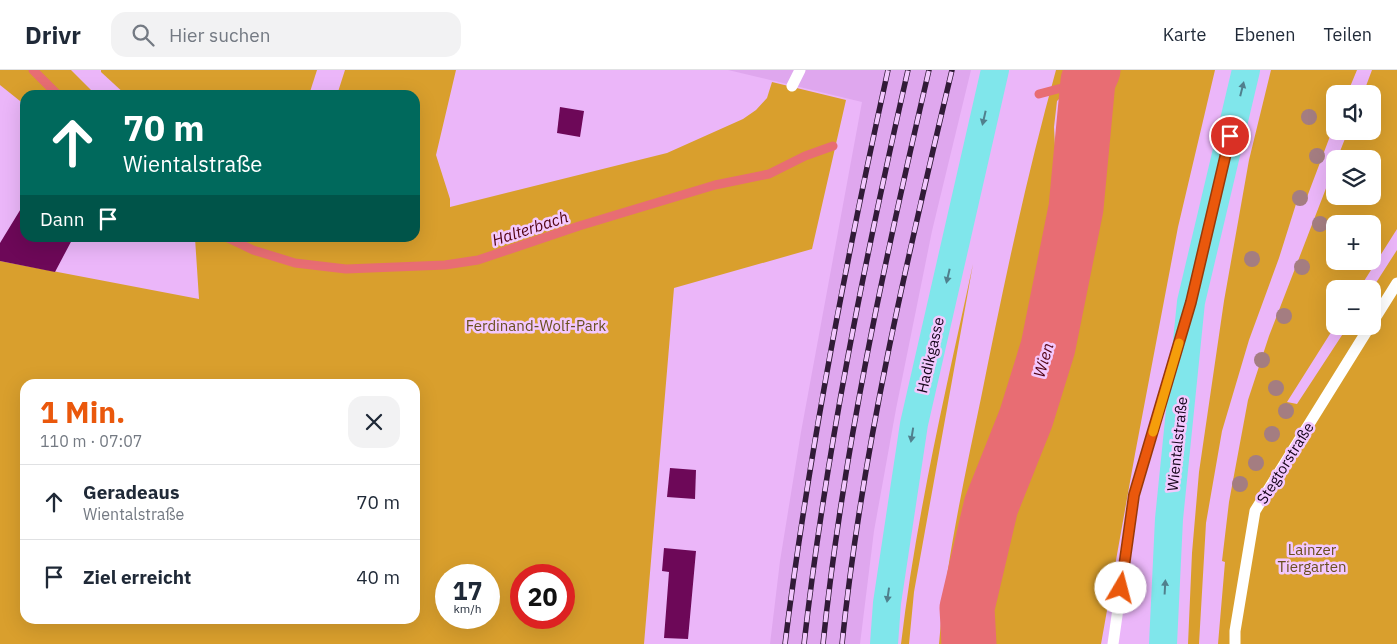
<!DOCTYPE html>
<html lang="de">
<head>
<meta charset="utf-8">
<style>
	:root { --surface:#fff; --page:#f2f2f3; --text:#1f2937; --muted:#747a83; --line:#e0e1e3; --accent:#ea580c }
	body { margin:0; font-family:"IBM Plex Sans",sans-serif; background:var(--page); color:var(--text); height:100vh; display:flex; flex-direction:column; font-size:19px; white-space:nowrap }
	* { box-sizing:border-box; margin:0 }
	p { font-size:16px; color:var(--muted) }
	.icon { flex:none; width:28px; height:28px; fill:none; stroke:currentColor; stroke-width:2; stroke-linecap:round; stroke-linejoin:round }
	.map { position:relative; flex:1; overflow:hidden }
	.side { position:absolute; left:20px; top:309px; width:400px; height:245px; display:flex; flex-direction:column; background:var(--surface); border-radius:15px; box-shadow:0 5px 20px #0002 }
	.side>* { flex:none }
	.hud { position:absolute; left:20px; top:20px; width:400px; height:152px; border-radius:15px; box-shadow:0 5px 20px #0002; background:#00695c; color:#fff; overflow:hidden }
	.fabs { position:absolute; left:1326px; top:15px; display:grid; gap:10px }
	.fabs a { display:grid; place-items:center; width:55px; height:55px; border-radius:10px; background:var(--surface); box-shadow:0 5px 20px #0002; font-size:25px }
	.speed { position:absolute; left:435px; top:494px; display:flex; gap:10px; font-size:25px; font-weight:700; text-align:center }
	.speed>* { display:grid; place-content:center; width:65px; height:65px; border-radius:50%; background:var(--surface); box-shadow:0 5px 20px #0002; line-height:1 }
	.speed small { font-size:12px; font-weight:400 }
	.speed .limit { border:8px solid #d22; background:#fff; color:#111 }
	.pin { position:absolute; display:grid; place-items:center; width:42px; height:42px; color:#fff; margin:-21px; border:2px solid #fff; border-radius:50%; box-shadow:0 1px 5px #0007 }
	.me { position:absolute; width:55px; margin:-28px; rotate:8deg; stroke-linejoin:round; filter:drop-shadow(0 0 4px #0008) }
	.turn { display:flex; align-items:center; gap:18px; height:105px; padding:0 20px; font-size:22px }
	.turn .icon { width:65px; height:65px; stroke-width:2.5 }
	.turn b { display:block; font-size:35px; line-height:42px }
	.then { display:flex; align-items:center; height:48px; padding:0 20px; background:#0003; gap:10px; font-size:19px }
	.round { display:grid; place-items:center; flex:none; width:52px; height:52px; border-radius:15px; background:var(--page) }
	.head { display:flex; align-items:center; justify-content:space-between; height:85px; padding:0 20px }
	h1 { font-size:30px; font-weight:700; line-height:38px; color:var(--accent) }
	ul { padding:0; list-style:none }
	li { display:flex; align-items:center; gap:15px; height:75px; padding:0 20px; border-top:1px solid var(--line) }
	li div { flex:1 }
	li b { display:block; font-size:19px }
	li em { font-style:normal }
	header { display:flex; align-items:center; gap:30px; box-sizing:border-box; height:70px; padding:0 25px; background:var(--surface); border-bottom:1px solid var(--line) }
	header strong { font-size:24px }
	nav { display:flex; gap:28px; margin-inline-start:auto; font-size:18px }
	.search { width:350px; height:45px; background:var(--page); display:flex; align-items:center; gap:12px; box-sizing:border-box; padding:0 18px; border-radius:15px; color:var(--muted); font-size:19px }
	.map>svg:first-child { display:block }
</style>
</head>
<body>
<header>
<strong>Drivr</strong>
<div class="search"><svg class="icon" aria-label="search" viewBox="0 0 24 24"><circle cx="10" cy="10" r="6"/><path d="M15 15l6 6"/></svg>Hier suchen</div>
<nav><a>Karte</a><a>Ebenen</a><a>Teilen</a></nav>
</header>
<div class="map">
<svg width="1397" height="574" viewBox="0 0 1397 574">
	<rect width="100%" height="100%" fill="#ebb6f9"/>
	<polygon fill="#dfa7ee" points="728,0 971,0 932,161 896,339 874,461 860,574 770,574 780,491 801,362 862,32"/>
	<g fill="#d99f2d" fill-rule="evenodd">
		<polygon points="0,0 71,0 96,25 25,25 25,35 0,15"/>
		<polygon points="101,0 317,0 309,25 126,25 101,2"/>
		<path d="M345 0H456L436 85 450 129V137L667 83 743 49 756 40 767 28 772 12 846 30 812 179 674 218 644 574H0V191L199 229 195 168H415V25H337ZM25 314H415V549H25ZM446 505H489V548H446ZM521 505H564V548H521Z"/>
		<path d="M1056 0H1081L1079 17 1073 23 1063 25 1057 31 1054 57 1058 135 998 397 976 407 953 520V547L957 574H939C946 491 964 410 981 328 1003 218 1026 108 1056 0Z"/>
		<polygon points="1111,0 1215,0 1178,157 1135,384 1101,574 982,574 979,534 1011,414 1031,401 1069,276 1089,155 1098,47"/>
		<polygon points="1271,0 1357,0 1347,24 1335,24 1335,53 1307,127 1296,134 1279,188 1249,270 1222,361 1206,453 1199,574 1188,574 1192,483 1199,402 1224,231 1249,90"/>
		<path d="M1372 0H1397V159L1359 219H1335V256L1287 332 1297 334 1348 256H1372V219L1397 180V574H1218L1225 492 1222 491 1229 432 1248 330 1269 266 1335 95V126H1372V89H1337L1348 61H1372V24H1363ZM1335 154H1372V191H1335Z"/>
		<path d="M973 194 914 522 909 574H901C916 446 946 320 973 194Z"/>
	</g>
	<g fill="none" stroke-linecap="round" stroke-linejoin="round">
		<g stroke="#e86d73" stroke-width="9">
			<polyline points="33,0 58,25"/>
			<polyline points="1039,24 1088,11"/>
			<polyline points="228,168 253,180 295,193 346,199 445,195 478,190 579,156 715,115 769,104 805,86 833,76"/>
		</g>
		<polyline stroke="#e86d73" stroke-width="55" points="969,574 967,538 991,436 1026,348 1048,277 1076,138 1088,11 1093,0"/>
	</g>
	<g fill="#6d0858">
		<polygon points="560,37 584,41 580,67 557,63"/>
		<polygon points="25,132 25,168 73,168 55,202 0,191 0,173"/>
		<polygon points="670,398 696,400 695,429 667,427"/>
		<polygon points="664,478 696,481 688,569 664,568 669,502 662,501"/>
	</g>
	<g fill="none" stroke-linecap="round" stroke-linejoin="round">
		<g stroke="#fff" stroke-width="11">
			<polyline points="792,16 800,0"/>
			<polyline points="1372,253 1397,213"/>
			<polyline points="1113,574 1134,425 1174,291"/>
			<polyline points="1235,574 1235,561 1255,441 1370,256"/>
		</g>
		<g stroke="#80e6eb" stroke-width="28">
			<polyline points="884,574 887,533 914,354 995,0"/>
			<polyline points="1163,574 1169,449 1191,232 1246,0"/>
		</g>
		<defs>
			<g id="rail">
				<path d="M785 574C809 381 846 190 888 0"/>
				<path d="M804 574C826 381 865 189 908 0"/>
				<path d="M823 574C843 381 885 189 929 0"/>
				<path d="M842 574C862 380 907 189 952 0"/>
			</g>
		</defs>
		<use href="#rail" stroke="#311b37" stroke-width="5.5"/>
		<use href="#rail" stroke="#f3c8fe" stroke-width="4" stroke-dasharray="11" stroke-linecap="butt"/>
	</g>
	<g fill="#a47d81">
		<circle cx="1309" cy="47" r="8"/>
		<circle cx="1317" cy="86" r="8"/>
		<circle cx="1300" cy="128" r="8"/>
		<circle cx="1320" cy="154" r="8"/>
		<circle cx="1252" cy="189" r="8"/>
		<circle cx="1302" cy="197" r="8"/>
		<circle cx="1284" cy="246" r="8"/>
		<circle cx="1262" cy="290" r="8"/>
		<circle cx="1276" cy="318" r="8"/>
		<circle cx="1286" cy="341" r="8"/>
		<circle cx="1272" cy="364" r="8"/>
		<circle cx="1256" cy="393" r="8"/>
		<circle cx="1240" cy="414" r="8"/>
	</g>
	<defs><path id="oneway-solid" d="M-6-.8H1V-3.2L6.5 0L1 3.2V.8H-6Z" transform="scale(1.25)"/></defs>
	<g fill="#50808d">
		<use href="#oneway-solid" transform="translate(1242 19) rotate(-76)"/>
		<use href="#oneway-solid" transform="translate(984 48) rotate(103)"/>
		<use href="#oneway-solid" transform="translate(948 206) rotate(103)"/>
		<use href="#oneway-solid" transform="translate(912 365) rotate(99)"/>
		<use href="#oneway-solid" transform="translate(1165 517) rotate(-87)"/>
		<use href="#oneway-solid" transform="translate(888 525) rotate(98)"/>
	</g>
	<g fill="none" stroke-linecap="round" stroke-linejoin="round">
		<defs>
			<polyline id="route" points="1121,518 1134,425 1191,232 1230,66"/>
		</defs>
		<use href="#route" stroke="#983908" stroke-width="12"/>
		<use href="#route" stroke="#ea580c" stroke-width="9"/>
		<polyline stroke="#f59e0b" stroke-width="9" points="1153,362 1179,273"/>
	</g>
	<g text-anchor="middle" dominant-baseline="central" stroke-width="5" stroke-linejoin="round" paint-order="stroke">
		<g font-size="15" fill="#694f1f" stroke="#f3c8fe">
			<text x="536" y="255">Ferdinand-Wolf-Park</text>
			<text x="1312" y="479">Lainzer<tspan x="1312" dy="17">Tiergarten</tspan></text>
		</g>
		<g font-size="15" fill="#15041a" stroke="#f3c8fe">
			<text transform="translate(930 285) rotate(-77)">Hadikgasse</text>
			<text transform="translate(1177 374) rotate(-84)">Wientalstraße</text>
			<text transform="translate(1285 393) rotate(-58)">Stegtorstraße</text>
		</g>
		<g font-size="16" font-style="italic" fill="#520312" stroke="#f3c8fe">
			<text transform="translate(530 158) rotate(-18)">Halterbach</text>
			<text transform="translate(1043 290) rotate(-74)">Wien</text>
		</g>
	</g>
</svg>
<div class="fabs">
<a><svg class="icon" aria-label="sound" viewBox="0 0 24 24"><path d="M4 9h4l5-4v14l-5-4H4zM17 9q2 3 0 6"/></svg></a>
<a><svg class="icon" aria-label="layers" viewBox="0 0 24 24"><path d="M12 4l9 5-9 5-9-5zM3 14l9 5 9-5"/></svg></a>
<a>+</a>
<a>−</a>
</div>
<div class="speed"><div>17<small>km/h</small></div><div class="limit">20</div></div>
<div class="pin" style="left:1230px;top:66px;background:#d93025"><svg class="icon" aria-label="arrive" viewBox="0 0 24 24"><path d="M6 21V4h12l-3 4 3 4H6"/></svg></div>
<svg class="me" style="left:1121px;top:518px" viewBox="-20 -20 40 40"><circle r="19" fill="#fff"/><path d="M0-13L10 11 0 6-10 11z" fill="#ea580c"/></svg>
<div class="hud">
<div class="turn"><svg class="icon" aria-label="ahead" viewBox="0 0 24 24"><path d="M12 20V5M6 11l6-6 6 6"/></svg><div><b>70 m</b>Wientalstraße</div></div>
<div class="then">Dann<svg class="icon" aria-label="arrive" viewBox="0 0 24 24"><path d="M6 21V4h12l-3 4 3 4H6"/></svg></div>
</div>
<section class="side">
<div class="head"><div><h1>1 Min.</h1><p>110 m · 07:07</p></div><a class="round"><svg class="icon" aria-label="close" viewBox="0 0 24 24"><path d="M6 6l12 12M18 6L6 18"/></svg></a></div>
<ul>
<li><svg class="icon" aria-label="ahead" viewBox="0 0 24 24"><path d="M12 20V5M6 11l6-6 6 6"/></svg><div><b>Geradeaus</b><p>Wientalstraße</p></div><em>70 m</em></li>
<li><svg class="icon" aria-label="arrive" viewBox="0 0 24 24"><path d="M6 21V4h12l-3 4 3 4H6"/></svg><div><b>Ziel erreicht</b></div><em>40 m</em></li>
</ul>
</section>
</div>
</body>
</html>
